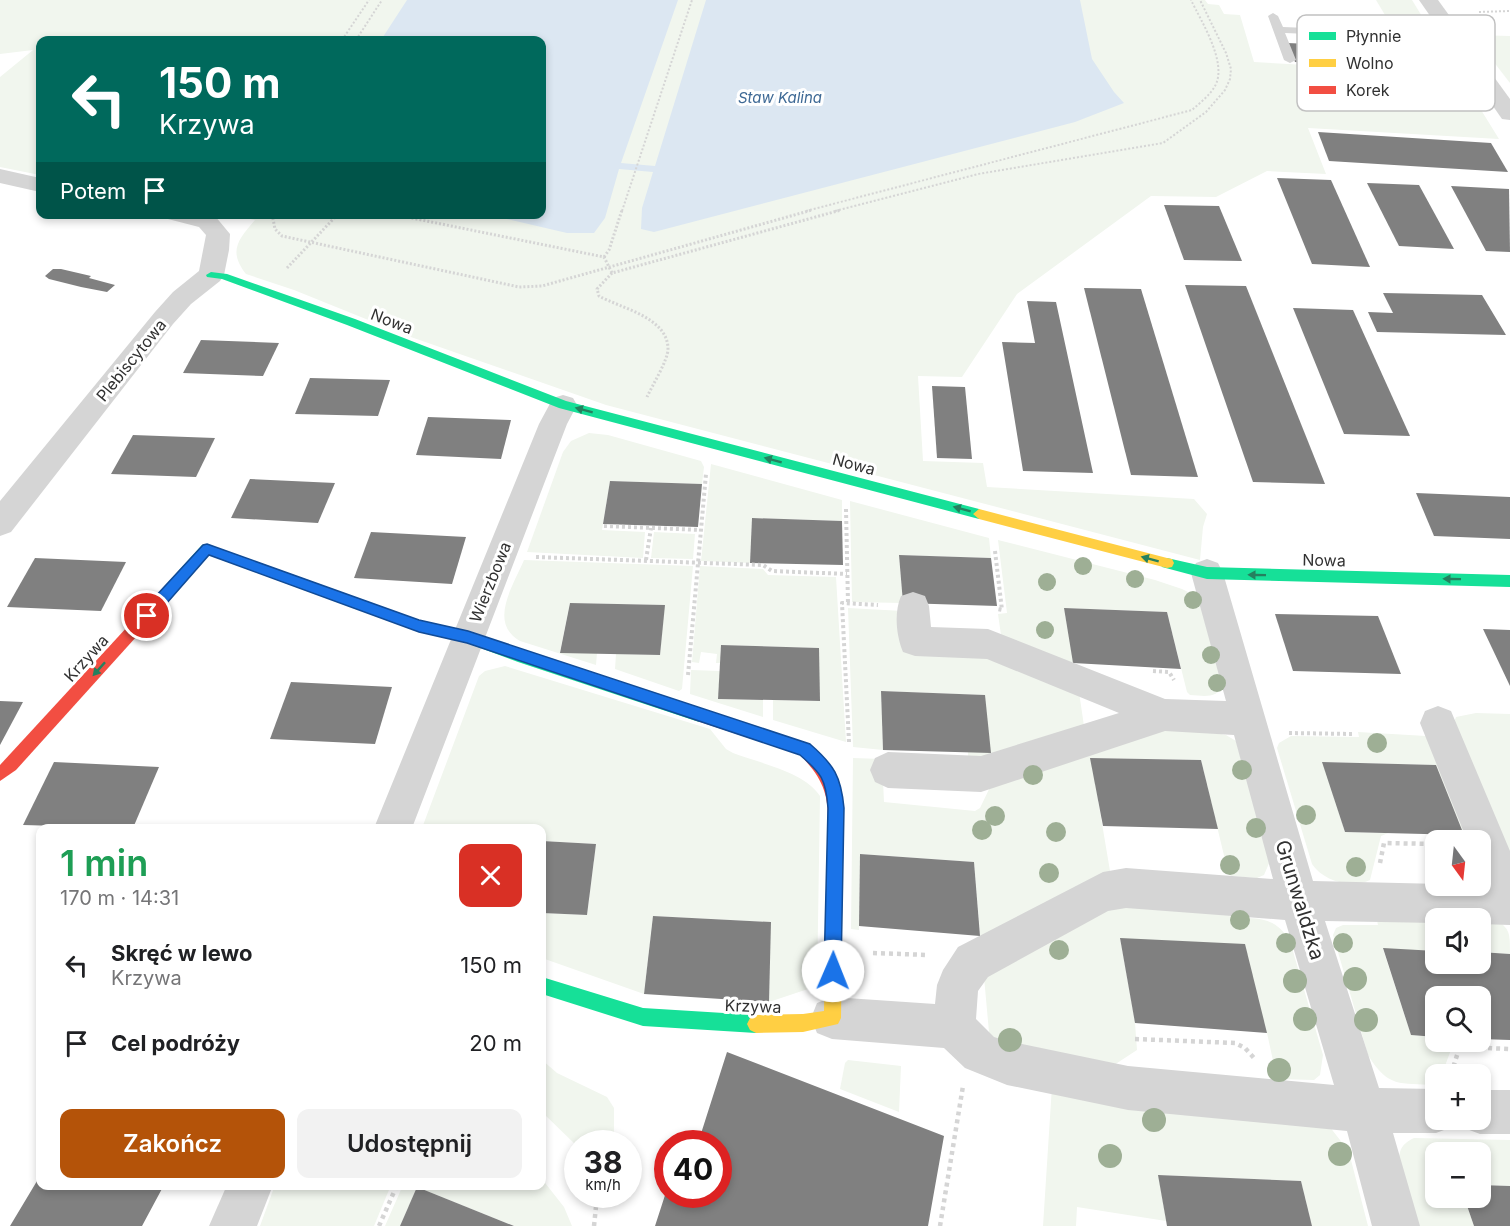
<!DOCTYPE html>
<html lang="pl">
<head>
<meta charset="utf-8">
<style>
	:root { --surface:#fff; --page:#f2f2f2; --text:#202124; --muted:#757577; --accent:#b45309 }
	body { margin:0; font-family:Inter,sans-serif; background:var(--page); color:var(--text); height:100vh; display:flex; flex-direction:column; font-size:22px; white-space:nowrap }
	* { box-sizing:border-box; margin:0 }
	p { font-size:20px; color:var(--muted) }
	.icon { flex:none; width:33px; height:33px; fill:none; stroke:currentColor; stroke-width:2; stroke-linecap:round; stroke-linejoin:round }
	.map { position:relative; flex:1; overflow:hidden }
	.side { position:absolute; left:36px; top:824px; width:510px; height:366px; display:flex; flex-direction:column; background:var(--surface); border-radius:12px; box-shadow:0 3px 9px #0003 }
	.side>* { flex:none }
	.banner { position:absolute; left:36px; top:36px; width:510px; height:183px; border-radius:12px; box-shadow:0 3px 9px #0003; background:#00695c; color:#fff; overflow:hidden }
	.needle { width:39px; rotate:165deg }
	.fabs { position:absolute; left:1425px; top:830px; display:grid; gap:12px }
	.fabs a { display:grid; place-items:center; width:66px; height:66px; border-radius:12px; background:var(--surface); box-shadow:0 3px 9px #0003; font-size:30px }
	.speed { position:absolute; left:564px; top:1130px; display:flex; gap:12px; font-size:30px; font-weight:700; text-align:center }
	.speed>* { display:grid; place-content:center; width:78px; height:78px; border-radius:50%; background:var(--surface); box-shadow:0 3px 9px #0003; line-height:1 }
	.speed small { font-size:15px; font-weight:400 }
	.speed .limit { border:9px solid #d22; background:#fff; color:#111 }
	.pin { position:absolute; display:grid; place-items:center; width:51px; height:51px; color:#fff; margin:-26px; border:3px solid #fff; border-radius:50%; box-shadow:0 2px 6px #0007 }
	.me { position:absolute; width:66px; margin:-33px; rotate:1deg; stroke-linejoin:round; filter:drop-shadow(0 0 4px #0008) }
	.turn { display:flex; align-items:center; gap:21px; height:126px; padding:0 24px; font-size:27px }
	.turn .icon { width:78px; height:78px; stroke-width:2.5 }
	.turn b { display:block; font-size:42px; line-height:51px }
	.then { display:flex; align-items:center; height:57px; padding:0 24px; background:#0003; gap:12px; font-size:22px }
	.round { display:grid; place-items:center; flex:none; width:63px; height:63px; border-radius:12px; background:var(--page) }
	.head { display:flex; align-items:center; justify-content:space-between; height:102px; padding:0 24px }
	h1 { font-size:36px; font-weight:600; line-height:45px; color:#1e9e55 }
	.cta { display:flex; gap:12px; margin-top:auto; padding:12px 24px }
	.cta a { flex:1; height:69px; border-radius:12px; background:var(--accent); color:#fff; font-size:24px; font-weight:600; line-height:69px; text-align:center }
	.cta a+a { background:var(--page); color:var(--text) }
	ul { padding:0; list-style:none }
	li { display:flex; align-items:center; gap:18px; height:78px; padding:0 24px }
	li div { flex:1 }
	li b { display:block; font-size:22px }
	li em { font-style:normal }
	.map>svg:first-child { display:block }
</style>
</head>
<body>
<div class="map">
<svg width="1510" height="1226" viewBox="0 0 1510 1226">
	<rect width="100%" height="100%" fill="#fff"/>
	<g fill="#f1f6ee">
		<path d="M0 0H1205L1208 4 1219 5 1224 14 1240 15 1254 62 1398 70 1395 63 1409 59 1400 44 1441 45 1499 139 1308 128 1326 174 1267 171 1216 197 1151 196 1017 294 962 377 918 376 923 461 983 463 987 487 1194 499 1207 514 1203 527 1200 560 606 405 408 336 294 290 246 274C228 251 238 240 255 220L232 215 542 214V40H40V175L0 167V77L33 50 0 54Z"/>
		<polygon points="1376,0 1412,0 1431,31 1394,30"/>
		<polygon points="1473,35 1510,36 1510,83"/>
		<polygon points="589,433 608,435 701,461 704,467 702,484 610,481 602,530 645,532 643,558 527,552 563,452 571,441"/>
		<polygon points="711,464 842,500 842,521 752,518 750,563 701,561"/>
		<polygon points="850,501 989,538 991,558 899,555 903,603 852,602"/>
		<polygon points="654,532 695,534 693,559 651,558"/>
		<path d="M998 540 1155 580 1182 589 1198 597 1224 684C1217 699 1205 696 1190 695L1187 692 1167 612 1064 608 1075 671 1001 635 998 614 1007 613Z"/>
		<path d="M524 560 693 566 682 689 679 691 615 669 616 654 660 655 664 605 570 603 560 652 597 653 596 665 520 641C488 623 513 586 524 560Z"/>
		<polygon points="700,566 763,569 768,575 836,577 846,742 773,720 773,700 819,701 819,648 721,645 720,663 716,663 717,654 701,652 699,663 692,662"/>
		<polygon points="848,608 903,611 904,650 987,653 1079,692 1084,726 968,764 968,752 990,752 984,695 881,691 883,750 853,747"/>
		<path d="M505 666 710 729 726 749 733 753C759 763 805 772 820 796L817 986 769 1002 770 922 653 916 644 994 542 958V913L587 915 596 844 542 841V828H422L479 676 485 671Z"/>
		<polygon points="691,670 720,671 718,699 763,700 763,717 690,694"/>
		<polygon points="1476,713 1510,714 1510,861 1454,722 1456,717"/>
		<polygon points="1171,724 1226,735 1236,741 1270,861 1264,875 1257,878 1231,876 1228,872 1201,760 1091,758 1110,871 981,945 974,862 860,854 859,926 859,930 851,929 853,758 882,759 884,802 975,811 980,808 993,781"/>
		<path d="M1358 732 1426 736 1477 838 1464 835 1436 765 1323 762 1345 832 1388 833 1381 836 1370 880C1351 889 1323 881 1312 864L1277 748 1279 743 1291 736 1359 737Z"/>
		<path d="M1108 904 1227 907 1230 917C1257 919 1274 915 1290 941L1323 1055 1320 1075 1314 1080 1277 1079 1267 1033 1120 939 1135 1023 1137 1050 1111 1067 990 1043 984 977Z"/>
		<path d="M1376 916H1491C1510 929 1510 930 1510 954L1481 952 1480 918H1436L1435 951 1383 949 1411 1035 1435 1037 1436 1041H1461L1452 1047 1442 1074H1436L1435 1085C1400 1083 1388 1088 1368 1055L1333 935 1336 928 1343 925H1378Z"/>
		<polygon points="542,1060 557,1073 607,1097 614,1108 614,1143 578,1143 577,1146 542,1112"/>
		<polygon points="848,1060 901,1066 899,1112 840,1089 845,1063"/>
		<polygon points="1052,1086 1326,1122 1347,1149 1351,1160 1368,1226 1312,1226 1301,1181 1159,1175 1166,1221 1077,1207 1076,1226 1043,1226"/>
		<path d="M1414 1138 1510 1140V1186L1481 1185 1480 1152H1436V1197H1464L1474 1226H1416L1399 1163C1399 1149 1402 1144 1414 1138Z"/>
		<polygon points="542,1179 564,1207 572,1226 514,1226 417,1187 400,1226 385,1226 403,1185 542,1185"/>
		<polygon points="275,1185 391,1185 374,1226 260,1226"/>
	</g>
	<polygon fill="#dce7f2" points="407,0 678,0 621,163 655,166 706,0 1080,0 1092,59 1114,92 1124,103 1075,122 654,232 641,229 642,208 653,172 619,169 605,218 594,233 567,233 490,215 542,214 542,40 381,40"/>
	<g fill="#808080">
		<polygon points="1329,36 1361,37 1366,46 1357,46 1366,67 1295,62 1287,43 1334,45"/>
		<polygon points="1318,132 1491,143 1508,172 1329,161"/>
		<polygon points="1277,178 1331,180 1370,267 1312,264"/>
		<polygon points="1367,183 1419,185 1454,249 1399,246"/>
		<polygon points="1451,186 1509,189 1510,252 1486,251"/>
		<polygon points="1164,205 1219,206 1242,261 1184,260"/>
		<polygon points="53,269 61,269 91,276 89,278 115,285 107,292 81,287 49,279 45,276"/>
		<polygon points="1185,285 1246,286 1325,484 1253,482"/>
		<polygon points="1084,288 1141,289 1198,477 1131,475"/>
		<polygon points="1383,293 1482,295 1506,335 1377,332 1368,312 1393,313"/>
		<polygon points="1027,301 1056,302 1093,473 1023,471 1002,342 1035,343"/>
		<polygon points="1293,308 1353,310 1410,436 1344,434"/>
		<polygon points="201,340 279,343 263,376 183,373"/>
		<polygon points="310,378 390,380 378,416 295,414"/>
		<polygon points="932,386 965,387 972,459 937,458"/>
		<polygon points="428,417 511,420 501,459 416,455"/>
		<polygon points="133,435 215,438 196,477 111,474"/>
		<polygon points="250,479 335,483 318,523 231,518"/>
		<polygon points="610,481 702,484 698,527 603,524"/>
		<polygon points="1416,493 1510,497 1510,539 1434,536"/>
		<polygon points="752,518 842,521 843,565 750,563"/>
		<polygon points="371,532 466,537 452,584 354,578"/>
		<polygon points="899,555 991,558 997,606 903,603"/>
		<polygon points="35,558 126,562 101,611 7,607"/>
		<polygon points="570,603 665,605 660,655 560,653"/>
		<polygon points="1064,608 1167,612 1181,669 1073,663"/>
		<polygon points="1275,614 1378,616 1401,674 1293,671"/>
		<polygon points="1483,629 1510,630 1510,686"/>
		<polygon points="721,645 819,648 820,701 718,699"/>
		<polygon points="291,682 392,687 375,744 270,739"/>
		<polygon points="881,691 985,695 991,753 883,750"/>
		<polygon points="0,701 23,702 0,745"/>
		<polygon points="1090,758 1201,760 1218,829 1103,826"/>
		<polygon points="54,762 159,767 133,828 23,825"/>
		<polygon points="1322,762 1436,765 1464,835 1345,832"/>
		<polygon points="542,841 596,844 587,915 542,913"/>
		<polygon points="860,854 974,862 980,936 859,926"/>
		<polygon points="653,916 771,922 769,1002 644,994"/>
		<polygon points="1120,938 1245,944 1267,1033 1135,1023"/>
		<polygon points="1383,948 1436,951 1436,963 1480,963 1480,952 1510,954 1510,1040 1480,1039 1480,996 1436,996 1436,1037 1411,1035"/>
		<polygon points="727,1052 944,1136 928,1226 655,1226 667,1189 668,1194 718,1194 718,1143 698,1143"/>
		<polygon points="1158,1175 1301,1181 1312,1226 1167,1226"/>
		<polygon points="40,1176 40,1185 164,1185 142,1226 10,1226"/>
		<polygon points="1480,1185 1510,1186 1510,1226 1474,1226 1464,1197 1480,1197"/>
		<polygon points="417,1187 514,1226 400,1226"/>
	</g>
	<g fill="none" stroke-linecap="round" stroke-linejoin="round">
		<g stroke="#d5d5d5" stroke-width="2" stroke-dasharray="2 2" stroke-linecap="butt">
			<polyline points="1479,12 1510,11"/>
			<polyline points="342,40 369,0"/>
			<polyline points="356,40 382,0"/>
			<polyline points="622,211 692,0"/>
			<path d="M806 211 1192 110C1200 103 1210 95 1215 86 1228 63 1201 21 1191 0"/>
			<polyline points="835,211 978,174 1163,143 1206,112 1225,90 1230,79 1231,69 1226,53 1200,0"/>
		</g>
		<g stroke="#d5d5d5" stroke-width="3" stroke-dasharray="2 2" stroke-linecap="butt">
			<polyline points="272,214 275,229 282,236 519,287 542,286 812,210"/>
			<polyline points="392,214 604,257 612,273 841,210"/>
			<polyline points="604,257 609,250 622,210"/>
			<polyline points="287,268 338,214"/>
			<path d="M612 273 597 289 599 296C620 308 668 317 668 349 668 360 652 386 647 397"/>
		</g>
		<g stroke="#d5d5d5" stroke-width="4" stroke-dasharray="3 3" stroke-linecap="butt">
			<polyline points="846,509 848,604"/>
			<polyline points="604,526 700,530"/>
			<polyline points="995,551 1002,610 997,609"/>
			<polyline points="536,557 763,565 772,571 847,574"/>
			<polyline points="646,560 651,528"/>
			<polyline points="1153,671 1169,672 1174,680"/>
			<polyline points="688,675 706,474"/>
			<polyline points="1289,733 1354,734"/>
			<polyline points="849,742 842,603 878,605"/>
		</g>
		<g stroke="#d5d5d5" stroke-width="4.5" stroke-dasharray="4 4" stroke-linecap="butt">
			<polyline points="1380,863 1384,843 1436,844"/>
			<polyline points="873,953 928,955"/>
			<polyline points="1135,1039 1235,1043 1245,1048 1254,1058"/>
			<polyline points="1451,1074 1459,1049 1462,1047 1510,1049"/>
			<polyline points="379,1226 397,1185"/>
			<polyline points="594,1226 597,1197"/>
			<polyline points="940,1226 963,1086"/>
		</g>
		<polygon fill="#d5d5d5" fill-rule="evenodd" points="1273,13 1278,16 1283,27 1454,34 1459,37 1454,40 1285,33 1296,60 1290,63 1284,60 1268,16"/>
		<g fill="#d5d5d5" fill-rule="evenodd">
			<polygon points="1419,0 1438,0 1510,99 1510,120 1502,119"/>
			<polygon points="0,169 40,178 40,192 0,183"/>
			<polygon points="164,214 215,216 230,234 229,250 224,275 220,281 191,304 173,324 11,532 0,536 0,501 155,312 173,292 199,271 206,235 199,227 168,219"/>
			<polygon points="563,395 573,398 577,405 567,424 412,828 374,828 539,424 553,398"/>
			<path d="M1207 559 1218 563 1223 573 1313 881 1485 885 1480 874V840H1467L1420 723 1425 711 1438 706 1451 711 1510 851V925L1480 924V918H1436V923L1325 921 1379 1088 1436 1089V1119H1455L1452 1127 1436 1133H1393L1420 1226H1372L1347 1131 1128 1110 1007 1085 965 1068 944 1048 832 1039 817 1033 811 1018 817 1003 832 997 935 1004 937 985 943 970 958 947 1103 872 1126 868 1273 879 1234 735 1165 731 981 792 888 788 875 782 870 770 875 758 888 752 981 756 1119 713 987 659 915 656 903 652C896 635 894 612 901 596L913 592 925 596 929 606 931 627 988 629 1165 699 1226 701 1191 573 1196 563ZM1126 908 1285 920 1334 1085 1128 1066 1007 1041 994 1037 976 1019 978 991 988 977 1108 911Z"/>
			<polygon points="1480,1090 1510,1090 1510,1134 1480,1134 1464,1128 1461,1119 1480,1119"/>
			<polygon points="227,1185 273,1185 257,1226 209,1226"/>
		</g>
		<g fill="#16e098" fill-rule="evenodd">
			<polygon points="211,272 227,274 355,319 566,401 979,509 985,514 979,519 559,408 347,325 222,279 207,277 206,275"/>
			<polygon points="207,544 419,620 468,631 519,650 699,708 704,710 706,715 704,720 699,722 518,662 467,643 419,632 209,555 174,595 164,595 162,591 164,587 202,545"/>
			<polygon points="1167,558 1207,567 1510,575 1510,587 1207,579 1162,567 1160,563 1162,559"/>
			<polygon points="542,977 643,1008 756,1015 762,1018 765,1024 762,1030 756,1033 643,1026 542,994"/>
		</g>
		<g fill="#ffcf43" fill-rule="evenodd">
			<polygon points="979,509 1167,558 1172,559 1174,563 1172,567 1167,568 979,519 973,514"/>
			<polygon points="835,839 841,841 843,847 841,1018 838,1024 803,1032 756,1033 750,1030 747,1024 750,1018 756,1015 803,1014 824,1011 827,847 829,841"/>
		</g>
		<g fill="#f24e42" fill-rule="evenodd">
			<polygon points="169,585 174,587 176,591 174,595 16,770 0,781 0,765 164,587"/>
			<path d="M699 708 804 742 821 756 835 777 841 793 843 817V847L841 853 835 855 829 853 827 847C829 804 831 786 799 754L694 720 692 715 694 710Z"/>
		</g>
	</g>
	<g fill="#9eaf95">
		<circle cx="1083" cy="566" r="9"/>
		<circle cx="1135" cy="579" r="9"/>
		<circle cx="1047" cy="582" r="9"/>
		<circle cx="1193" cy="600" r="9"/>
		<circle cx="1045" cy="630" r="9"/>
		<circle cx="1211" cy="655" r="9"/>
		<circle cx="1217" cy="683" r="9"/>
		<circle cx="1377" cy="743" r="10"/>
		<circle cx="1242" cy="770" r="10"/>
		<circle cx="1033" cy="775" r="10"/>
		<circle cx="1306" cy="815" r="10"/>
		<circle cx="995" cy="816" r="10"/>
		<circle cx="1256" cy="828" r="10"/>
		<circle cx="982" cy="830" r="10"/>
		<circle cx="1056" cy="832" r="10"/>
		<circle cx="1230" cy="865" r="10"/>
		<circle cx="1356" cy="867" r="10"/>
		<circle cx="1049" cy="873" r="10"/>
		<circle cx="1240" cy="920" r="10"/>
		<circle cx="1286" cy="943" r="10"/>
		<circle cx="1343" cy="943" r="10"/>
		<circle cx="1059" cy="950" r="10"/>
		<circle cx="1355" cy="979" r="12"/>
		<circle cx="1295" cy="981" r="12"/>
		<circle cx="1305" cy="1019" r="12"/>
		<circle cx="1366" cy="1020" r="12"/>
		<circle cx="1010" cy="1040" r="12"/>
		<circle cx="1279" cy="1070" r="12"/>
		<circle cx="1154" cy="1120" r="12"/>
		<circle cx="1340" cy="1154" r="12"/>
		<circle cx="1110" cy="1156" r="12"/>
	</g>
	<defs><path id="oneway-solid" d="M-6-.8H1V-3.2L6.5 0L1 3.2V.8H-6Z" transform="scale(1.5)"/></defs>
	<g fill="#25805f">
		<use href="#oneway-solid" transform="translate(584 410) rotate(-165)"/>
		<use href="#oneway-solid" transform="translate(773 460) rotate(-165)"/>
		<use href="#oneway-solid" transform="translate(962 509) rotate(-165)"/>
		<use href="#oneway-solid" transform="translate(1150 559) rotate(-165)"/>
		<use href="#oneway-solid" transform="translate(1257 575) rotate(-179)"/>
		<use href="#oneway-solid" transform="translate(1452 579) rotate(-179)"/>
		<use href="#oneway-solid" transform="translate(99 669) rotate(132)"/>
	</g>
	<path fill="#1a73e8" stroke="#114b97" stroke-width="1.5" d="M207 544 419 620 468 631 810 744C834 765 841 776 844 808L841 971 839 977 833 980 827 977 824 971 828 808C826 779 821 773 800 755L467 643 419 632 209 555 152 620H142L140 616 142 611 203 545Z"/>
	<g text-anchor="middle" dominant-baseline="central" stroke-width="6" stroke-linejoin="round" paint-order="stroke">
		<g font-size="15" font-style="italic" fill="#3e6995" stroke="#fff">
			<text x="780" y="97">Staw Kalina</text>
		</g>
		<g font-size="16" fill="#313131" stroke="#fff">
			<text transform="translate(392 321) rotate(21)">Nowa</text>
			<text transform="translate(131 360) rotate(-51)">Plebiscytowa</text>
			<text transform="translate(854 464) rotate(15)">Nowa</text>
			<text transform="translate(1324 560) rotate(1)">Nowa</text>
			<text transform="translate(490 582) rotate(-68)">Wierzbowa</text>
			<text transform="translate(86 658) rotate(-48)">Krzywa</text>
			<text transform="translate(753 1006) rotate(2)">Krzywa</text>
		</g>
		<g font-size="20" fill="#313131" stroke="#fff">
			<text transform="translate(1300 900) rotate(73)">Grunwaldzka</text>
		</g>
	</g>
	<rect x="1297" y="15" width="198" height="96" rx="9" fill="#fff" stroke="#c1c1c1" stroke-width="1.5"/>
	<rect x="1309" y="32" width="27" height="8" fill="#16e098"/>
	<rect x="1309" y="59" width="27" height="8" fill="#ffcf43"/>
	<rect x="1309" y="86" width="27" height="8" fill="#f24e42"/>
	<g font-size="16" fill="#313131">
		<text x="1346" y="42">Płynnie</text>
		<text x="1346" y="69">Wolno</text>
		<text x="1346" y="96">Korek</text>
	</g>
</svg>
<div class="fabs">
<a><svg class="needle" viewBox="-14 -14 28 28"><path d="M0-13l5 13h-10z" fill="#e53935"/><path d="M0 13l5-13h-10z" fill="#757577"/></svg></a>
<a><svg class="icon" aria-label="sound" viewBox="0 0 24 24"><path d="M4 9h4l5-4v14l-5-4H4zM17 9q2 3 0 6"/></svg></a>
<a><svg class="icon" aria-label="search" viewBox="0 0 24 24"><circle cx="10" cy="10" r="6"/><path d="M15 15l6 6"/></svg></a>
<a>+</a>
<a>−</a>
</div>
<div class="speed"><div>38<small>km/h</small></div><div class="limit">40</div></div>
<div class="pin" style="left:147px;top:616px;background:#d93025"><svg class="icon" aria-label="arrive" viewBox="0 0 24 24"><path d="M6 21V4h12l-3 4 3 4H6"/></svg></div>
<svg class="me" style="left:833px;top:971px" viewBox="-20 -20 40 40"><circle r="19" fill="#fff"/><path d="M0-13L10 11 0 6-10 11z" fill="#1a73e8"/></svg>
<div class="banner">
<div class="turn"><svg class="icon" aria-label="left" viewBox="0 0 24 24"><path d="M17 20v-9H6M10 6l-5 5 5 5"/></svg><div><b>150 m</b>Krzywa</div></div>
<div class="then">Potem<svg class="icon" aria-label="arrive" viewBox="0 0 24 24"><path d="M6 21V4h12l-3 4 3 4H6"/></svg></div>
</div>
<section class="side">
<div class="head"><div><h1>1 min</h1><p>170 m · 14:31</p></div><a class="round" style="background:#d93025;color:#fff"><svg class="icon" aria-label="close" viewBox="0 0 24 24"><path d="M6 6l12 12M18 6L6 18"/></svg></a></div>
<ul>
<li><svg class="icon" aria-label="left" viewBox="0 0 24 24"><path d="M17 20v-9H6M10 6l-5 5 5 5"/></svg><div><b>Skręć w lewo</b><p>Krzywa</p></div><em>150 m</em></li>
<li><svg class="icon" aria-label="arrive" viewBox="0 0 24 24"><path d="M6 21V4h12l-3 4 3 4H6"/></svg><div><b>Cel podróży</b></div><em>20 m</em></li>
</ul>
<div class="cta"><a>Zakończ</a><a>Udostępnij</a></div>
</section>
</div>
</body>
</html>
